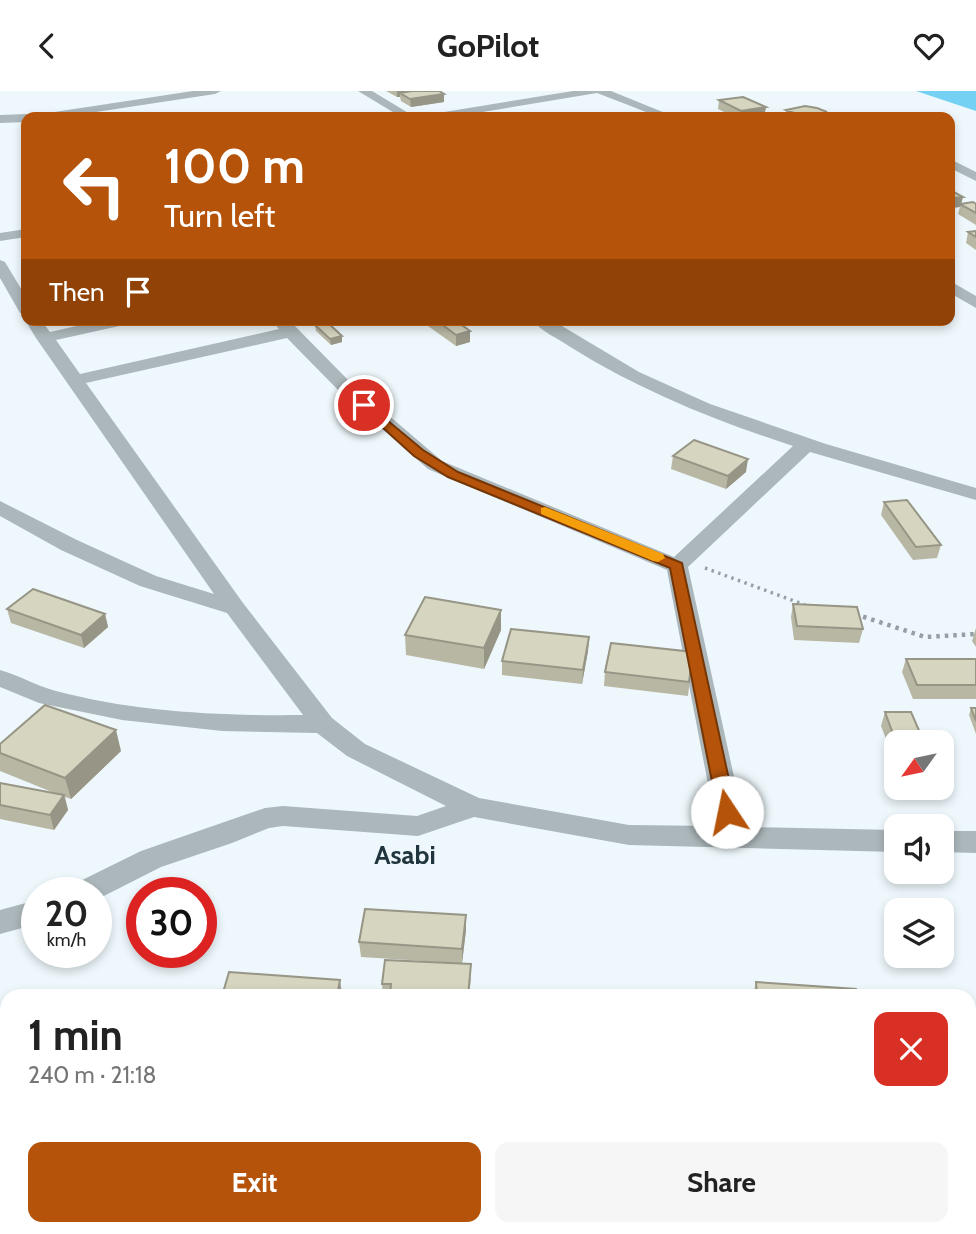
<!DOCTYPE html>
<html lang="en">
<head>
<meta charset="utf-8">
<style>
	:root { --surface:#fff; --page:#f6f6f6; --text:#222; --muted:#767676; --accent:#b45309 }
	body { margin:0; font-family:Cabin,sans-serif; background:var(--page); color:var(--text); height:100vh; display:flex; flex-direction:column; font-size:26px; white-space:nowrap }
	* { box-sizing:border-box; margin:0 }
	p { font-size:23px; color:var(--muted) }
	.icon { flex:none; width:38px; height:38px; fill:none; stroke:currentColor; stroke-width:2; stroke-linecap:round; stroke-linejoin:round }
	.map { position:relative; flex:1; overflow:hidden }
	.side { position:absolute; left:0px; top:898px; width:976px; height:247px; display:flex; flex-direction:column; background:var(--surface); border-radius:21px 21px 0 0; box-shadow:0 4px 10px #0003 }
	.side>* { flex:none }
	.guide { position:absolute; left:21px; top:21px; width:934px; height:214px; border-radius:14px; box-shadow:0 4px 10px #0003; background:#b45309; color:#fff; overflow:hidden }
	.needle { width:46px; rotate:237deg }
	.fabs { position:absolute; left:884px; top:639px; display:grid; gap:14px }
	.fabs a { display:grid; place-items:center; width:70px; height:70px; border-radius:14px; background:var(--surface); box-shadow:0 4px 10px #0003; font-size:35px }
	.speed { position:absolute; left:21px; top:786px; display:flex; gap:14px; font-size:35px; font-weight:700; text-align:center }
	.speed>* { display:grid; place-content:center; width:91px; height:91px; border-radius:50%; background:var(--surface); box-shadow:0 4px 10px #0003; line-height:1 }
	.speed small { font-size:18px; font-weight:400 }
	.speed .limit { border:10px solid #d22; background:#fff; color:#111 }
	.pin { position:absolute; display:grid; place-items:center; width:60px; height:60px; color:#fff; margin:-30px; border:4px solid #fff; border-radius:50%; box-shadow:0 2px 7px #0007 }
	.me { position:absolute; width:77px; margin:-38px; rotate:349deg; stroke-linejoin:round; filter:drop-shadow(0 0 5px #0008) }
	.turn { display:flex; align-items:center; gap:24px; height:147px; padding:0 28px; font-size:32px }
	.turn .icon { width:91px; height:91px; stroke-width:2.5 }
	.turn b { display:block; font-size:49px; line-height:60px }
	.then { display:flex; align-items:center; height:66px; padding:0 28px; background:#0003; gap:14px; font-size:26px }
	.round { display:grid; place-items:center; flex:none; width:74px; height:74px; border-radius:14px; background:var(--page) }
	.headline { display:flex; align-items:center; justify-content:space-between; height:119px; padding:0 28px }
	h1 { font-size:42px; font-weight:800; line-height:52px }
	.button { display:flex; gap:14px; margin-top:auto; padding:14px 28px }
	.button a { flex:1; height:80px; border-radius:14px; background:var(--accent); color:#fff; font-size:28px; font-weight:800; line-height:80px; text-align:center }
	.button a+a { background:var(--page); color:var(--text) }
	header { display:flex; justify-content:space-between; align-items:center; height:91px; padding:0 28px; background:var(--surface); font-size:32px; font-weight:800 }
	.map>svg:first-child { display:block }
</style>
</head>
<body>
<header><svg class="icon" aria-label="back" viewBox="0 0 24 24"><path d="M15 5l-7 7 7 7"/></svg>GoPilot<svg class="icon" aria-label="heart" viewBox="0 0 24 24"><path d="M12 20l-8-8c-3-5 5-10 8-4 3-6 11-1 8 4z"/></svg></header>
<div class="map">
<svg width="976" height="1143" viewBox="0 0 976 1143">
	<rect width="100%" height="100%" fill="#eef8fc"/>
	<polygon fill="#74d1f4" points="916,0 976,0 976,20"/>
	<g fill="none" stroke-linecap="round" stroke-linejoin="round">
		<polyline stroke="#969fa3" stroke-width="3.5" stroke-dasharray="2.5 4.5" stroke-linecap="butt" points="705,477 805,514"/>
		<polyline stroke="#969fa3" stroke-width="4.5" stroke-dasharray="3.5 5" stroke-linecap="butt" points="855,523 925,546 976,543"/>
		<g fill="#acb7bb" fill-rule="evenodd">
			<polygon points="193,0 221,0 215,3 63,26 35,26 41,23"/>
			<polygon points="358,0 372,0 415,26 401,26"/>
			<polygon points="573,0 611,0 675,26 659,26 597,2 452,26 426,26 432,23"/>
			<polygon points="0,24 26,23 31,26 26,26 26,31 0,32"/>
			<polygon points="950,68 976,81 976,90 950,77"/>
			<polygon points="26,138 26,146 0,150 0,142"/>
			<polygon points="0,169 5,171 26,206 26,224 20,222 0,187"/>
			<polygon points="950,190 976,205 976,217 950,202"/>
			<path d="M26 227V229H41L50 241 103 229H135L133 232 56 249 80 283 279 238 271 229H289L352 293 442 370 674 466 793 355C716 330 641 300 572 257 559 248 542 241 532 229H552L639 281 710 313 826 353 976 397V409L810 361 688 476 745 736 896 739V761L629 754 474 726 418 745 283 735 269 737 232 752 161 776 96 809V802H68L72 794 141 760 265 717 283 715 417 725 446 715 347 665 317 642 222 640 122 629 39 612 0 596V579C19 584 36 595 56 600 135 621 221 625 303 624L227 522 140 495 61 459 0 425V410L77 449 156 485 214 503 36 247 25 229ZM287 247 340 301 428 378 667 479 716 735 629 734 479 707 365 653 332 627 243 512 86 292Z"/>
			<polygon points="942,740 976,740 976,762 942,761"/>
			<polygon points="37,809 37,833 0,843 0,819"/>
			<polygon points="970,1083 976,1084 976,1120 970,1118"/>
		</g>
	</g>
	<g fill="#b8b7a4">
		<polygon points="386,0 439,0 444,11 411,16 401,10 400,6 397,6"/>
		<polygon points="719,9 766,16 764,25 735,26 718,18"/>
		<polygon points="786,19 826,25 827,26 785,26"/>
		<polygon points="950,99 963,106 961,113 976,113 976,134 958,123 960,116 950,117"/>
		<polygon points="976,140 976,159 966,152 968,141"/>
		<polygon points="428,229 455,229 470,251 456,255 428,235"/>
		<polygon points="315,234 342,251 331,254 316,240"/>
		<polygon points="673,365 746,381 726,398 671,378"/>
		<polygon points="884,411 941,454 937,467 913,469 881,424"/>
		<polygon points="793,513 863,538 859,552 794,549 791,526"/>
		<polygon points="7,518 105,523 108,536 84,557 11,532"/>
		<polygon points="501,519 501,539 484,578 406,564 405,544"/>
		<polygon points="976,537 976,556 972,550"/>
		<polygon points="589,546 588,560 582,593 502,584 502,570"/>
		<polygon points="693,561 688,605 604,595 605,581"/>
		<polygon points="906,568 976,568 976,608 913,608 902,581"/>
		<polygon points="971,617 976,617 976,643 969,624"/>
		<polygon points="885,621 896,651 896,666 893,666 881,635"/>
		<polygon points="0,653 121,660 71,708 65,706 68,719 54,739 0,728 0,692 57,703 0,680"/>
		<polygon points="466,839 462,872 471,887 469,905 383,905 382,893 456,872 361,866 359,851"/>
		<polygon points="756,891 857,905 753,905"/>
		<polygon points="621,1138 719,1138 718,1143 621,1143"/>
	</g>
	<g fill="#969586">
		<polygon points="397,0 426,0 400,2 400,6 397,6"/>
		<polygon points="444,3 444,11 411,16 410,8"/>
		<polygon points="766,16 764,25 740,26 741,20"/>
		<polygon points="963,106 960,116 950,117 950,107"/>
		<polygon points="470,240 470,251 456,255 456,244"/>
		<polygon points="342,245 342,251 331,254 330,248"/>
		<polygon points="748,368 746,381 726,398 728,385"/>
		<polygon points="501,519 501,539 484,578 484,557"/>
		<polygon points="105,523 108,536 84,557 81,544"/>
		<polygon points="589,546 588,560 582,593 583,579"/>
		<polygon points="116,639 121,660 71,708 65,687"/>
		<polygon points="64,704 68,719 54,739 50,724"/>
		<polygon points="466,824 466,839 462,872 462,858"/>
		<polygon points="340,889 342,905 337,905"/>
		<polygon points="277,1138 285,1138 284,1143 276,1143"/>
	</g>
	<g fill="#d6d5bf" stroke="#969586" stroke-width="2">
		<polygon points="412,0 439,0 444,3 410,8 400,2"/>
		<polygon points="743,6 766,16 741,20 719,9"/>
		<polygon points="805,15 817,17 827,21 819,22 827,26 805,26 786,19"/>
		<polygon points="950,99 963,106 950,107"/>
		<polygon points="973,111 976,113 976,122 960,113"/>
		<polygon points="976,140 976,146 968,141"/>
		<polygon points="436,229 455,229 470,240 456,244"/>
		<polygon points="327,231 342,245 330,248 315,234"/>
		<polygon points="694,349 748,368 728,385 673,365"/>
		<polygon points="907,409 941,454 916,456 884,411"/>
		<polygon points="33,498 105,523 81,544 7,518"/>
		<polygon points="425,506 501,519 484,557 405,544"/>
		<polygon points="793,513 857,516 863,538 797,535"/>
		<polygon points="511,538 589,546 583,579 502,570"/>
		<polygon points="611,552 693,561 689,591 605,581"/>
		<polygon points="906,568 976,568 976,594 917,594"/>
		<polygon points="45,614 116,639 65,687 0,662 0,653"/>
		<polygon points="971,617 976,617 976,630"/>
		<polygon points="885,621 911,621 924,651 896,651"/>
		<polygon points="0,692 64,704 50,724 0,714"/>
		<polygon points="365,818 466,824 462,858 359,851"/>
		<polygon points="385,869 471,873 468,905 390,904 391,893 382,893"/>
		<polygon points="229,881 340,889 337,905 222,905"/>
		<polygon points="756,891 856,898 857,905 757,905"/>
		<polygon points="148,1138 277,1138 276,1143 147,1143"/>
	</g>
	<polygon fill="#b45309" stroke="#753606" stroke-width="2" points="364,310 423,359 458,381 682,472 736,721 733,725 721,725 718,721 670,477 448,386 414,365 360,316 358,314"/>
	<polygon fill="#f59e0b" points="545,416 663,463 665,467 658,471 653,470 541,423 541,417"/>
	<g text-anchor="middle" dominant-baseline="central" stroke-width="5" stroke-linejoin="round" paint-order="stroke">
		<g font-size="26" font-weight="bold" fill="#20353d" stroke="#eef8fc">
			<text x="405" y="764">Asabi</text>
		</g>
	</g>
</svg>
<div class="fabs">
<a><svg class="needle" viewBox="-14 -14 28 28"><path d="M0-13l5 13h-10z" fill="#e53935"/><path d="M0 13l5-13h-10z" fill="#767676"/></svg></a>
<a><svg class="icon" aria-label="sound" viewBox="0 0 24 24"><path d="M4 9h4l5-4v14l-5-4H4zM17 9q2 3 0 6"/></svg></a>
<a><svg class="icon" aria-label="layers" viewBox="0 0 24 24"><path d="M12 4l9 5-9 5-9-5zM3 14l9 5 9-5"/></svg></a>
</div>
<div class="speed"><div>20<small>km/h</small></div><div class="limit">30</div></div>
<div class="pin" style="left:364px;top:314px;background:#d93025"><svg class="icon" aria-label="arrive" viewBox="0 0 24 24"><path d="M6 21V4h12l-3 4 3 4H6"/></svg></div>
<svg class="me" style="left:727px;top:721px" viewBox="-20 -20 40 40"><circle r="19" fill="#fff"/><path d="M0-13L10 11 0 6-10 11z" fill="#b45309"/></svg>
<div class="guide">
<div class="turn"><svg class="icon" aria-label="left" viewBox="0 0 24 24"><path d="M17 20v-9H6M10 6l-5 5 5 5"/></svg><div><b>100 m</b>Turn left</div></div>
<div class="then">Then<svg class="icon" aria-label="arrive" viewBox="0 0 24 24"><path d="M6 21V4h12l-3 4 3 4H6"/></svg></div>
</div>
<section class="side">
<div class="headline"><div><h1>1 min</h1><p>240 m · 21:18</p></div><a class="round" style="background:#d93025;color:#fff"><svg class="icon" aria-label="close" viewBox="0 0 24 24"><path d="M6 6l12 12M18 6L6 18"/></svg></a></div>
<div class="button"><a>Exit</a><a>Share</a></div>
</section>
</div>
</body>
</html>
